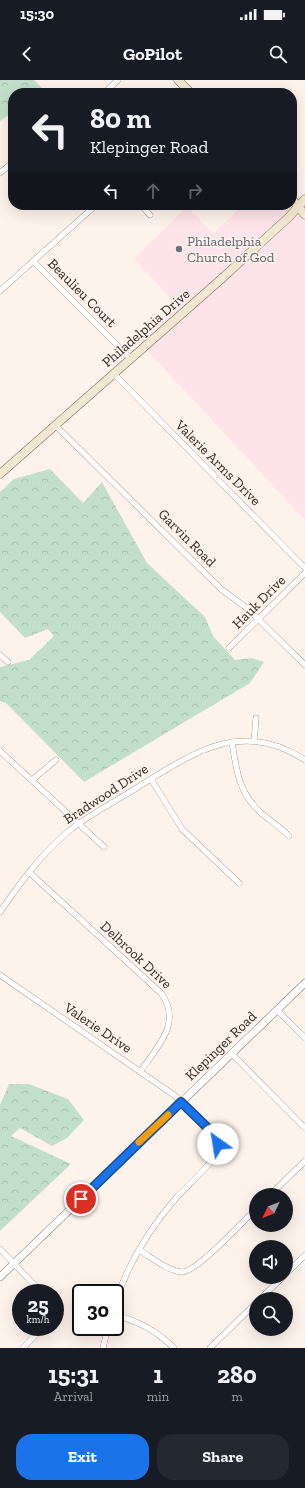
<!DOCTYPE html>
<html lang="en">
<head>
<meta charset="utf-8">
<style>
	:root { --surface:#171b24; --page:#242831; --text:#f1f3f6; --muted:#9ea1a6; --accent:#1a73e8 }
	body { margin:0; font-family:"Zilla Slab",serif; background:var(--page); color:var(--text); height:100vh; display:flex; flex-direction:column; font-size:15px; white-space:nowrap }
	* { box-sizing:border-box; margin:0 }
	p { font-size:13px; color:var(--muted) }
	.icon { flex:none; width:22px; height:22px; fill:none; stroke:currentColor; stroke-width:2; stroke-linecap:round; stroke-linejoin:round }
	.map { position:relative; height:1268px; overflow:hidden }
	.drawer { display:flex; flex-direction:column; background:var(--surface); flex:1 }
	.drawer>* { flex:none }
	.hud { position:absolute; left:8px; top:8px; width:289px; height:122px; border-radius:16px; box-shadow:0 4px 16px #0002; background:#171b24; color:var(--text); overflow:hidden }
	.needle { width:26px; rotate:227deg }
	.tools { position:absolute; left:249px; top:1108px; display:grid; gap:8px }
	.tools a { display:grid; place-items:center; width:44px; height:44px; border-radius:50%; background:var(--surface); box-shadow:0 4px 16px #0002; font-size:20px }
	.speed { position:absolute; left:12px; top:1204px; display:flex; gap:8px; font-size:20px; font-weight:700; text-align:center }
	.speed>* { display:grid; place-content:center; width:52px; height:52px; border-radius:50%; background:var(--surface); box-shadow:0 4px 16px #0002; line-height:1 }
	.speed small { font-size:10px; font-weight:400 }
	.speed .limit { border:2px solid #111; border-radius:6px; background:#fff; color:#111 }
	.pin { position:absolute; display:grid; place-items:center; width:34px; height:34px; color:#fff; margin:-17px; border:2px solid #fff; border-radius:50%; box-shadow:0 1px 4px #0007 }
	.me { position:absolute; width:44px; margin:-22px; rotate:328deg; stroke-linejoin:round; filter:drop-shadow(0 0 3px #0008) }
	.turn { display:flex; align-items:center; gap:14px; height:84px; padding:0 16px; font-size:18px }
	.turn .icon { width:52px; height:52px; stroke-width:2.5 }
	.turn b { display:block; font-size:28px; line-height:34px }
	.lanes { display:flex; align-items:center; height:38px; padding:0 16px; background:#0003; justify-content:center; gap:20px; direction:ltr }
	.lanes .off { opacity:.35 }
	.eta { display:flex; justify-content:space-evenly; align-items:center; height:68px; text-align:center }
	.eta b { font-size:24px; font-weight:700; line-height:28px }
	.primary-button { display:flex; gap:8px; margin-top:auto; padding:8px 16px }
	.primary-button a { flex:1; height:46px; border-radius:16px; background:var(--accent); color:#fff; font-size:16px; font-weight:700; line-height:46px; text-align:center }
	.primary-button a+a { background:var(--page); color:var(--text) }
	.status { display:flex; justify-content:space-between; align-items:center; height:28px; padding:0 20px; background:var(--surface); direction:ltr }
	.status svg { height:11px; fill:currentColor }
	header { display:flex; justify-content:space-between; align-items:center; height:52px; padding:0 16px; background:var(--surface); font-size:18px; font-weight:700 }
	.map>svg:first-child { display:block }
</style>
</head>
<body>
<div class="status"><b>15:30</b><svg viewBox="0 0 49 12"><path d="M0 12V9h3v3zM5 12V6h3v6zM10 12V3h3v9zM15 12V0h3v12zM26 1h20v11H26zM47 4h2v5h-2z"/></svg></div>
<header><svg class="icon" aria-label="back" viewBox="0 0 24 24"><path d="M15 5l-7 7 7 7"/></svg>GoPilot<svg class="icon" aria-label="search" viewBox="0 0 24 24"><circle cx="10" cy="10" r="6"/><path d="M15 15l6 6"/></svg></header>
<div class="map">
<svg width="305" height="1268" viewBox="0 0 305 1268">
	<defs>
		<pattern id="forest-crowns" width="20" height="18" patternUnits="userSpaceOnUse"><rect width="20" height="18" fill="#c2e0c9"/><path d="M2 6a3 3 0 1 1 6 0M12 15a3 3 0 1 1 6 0" fill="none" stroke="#a7c0ac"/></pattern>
	</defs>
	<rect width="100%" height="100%" fill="#fef3eb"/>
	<polygon fill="#fee3e8" points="243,125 291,125 305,139 305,440 144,267 136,263 178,226 134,179 187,126 213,154"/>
	<g fill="url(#forest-crowns)">
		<polygon points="0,0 34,0 44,10 40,13 13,13 13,32 0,41"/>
		<polygon points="50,389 83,423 102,402 147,483 205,537 213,556 235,580 252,578 264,582 250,603 84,702 6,623 0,621 0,587 29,580 54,556 48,549 25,558 0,532 0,412 14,399"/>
		<polygon points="9,1004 29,1004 68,1019 84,1040 67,1058 52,1066 20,1048 11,1056 71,1084 0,1151 0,1025"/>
	</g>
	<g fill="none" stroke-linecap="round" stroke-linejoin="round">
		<defs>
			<g id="minor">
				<polyline points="104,13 118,0"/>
				<polyline points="0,93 13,82"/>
				<polyline points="141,125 150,135"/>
				<polyline points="33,181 131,279"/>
				<polyline points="0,211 96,125"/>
				<polyline points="114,294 305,488"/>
				<polyline points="55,345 221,509 248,529 305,585"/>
				<polyline points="229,568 305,493"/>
				<polyline points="0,575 8,582"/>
				<polyline points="254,661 256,638"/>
				<path d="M232 662C236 689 239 713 260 732 269 740 280 747 289 756"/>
				<polyline points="0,671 104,767"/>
				<polyline points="151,699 182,749 239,803"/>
				<polyline points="32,700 56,680"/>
				<path d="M30 793 161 913C183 943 157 967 140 992"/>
				<path d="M0 832C20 803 42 773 69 751 90 734 115 722 138 707 193 673 242 638 305 680"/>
				<path d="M0 895 174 1015C184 1024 211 1046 216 1058 219 1064 218 1070 216 1076 204 1091 189 1104 176 1118 149 1149 128 1184 115 1223"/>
				<polyline points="277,930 305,958"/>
				<polyline points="231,973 305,1048"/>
				<polyline points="270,1115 305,1081"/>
				<polyline points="0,1169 42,1213"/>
				<path d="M139 1170C151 1177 168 1191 182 1192 197 1192 243 1141 256 1129"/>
				<polyline points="286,1194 305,1175"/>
				<polyline points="260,1219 283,1197"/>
				<path d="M115 1235C139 1241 157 1251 174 1268"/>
				<polyline points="23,1268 43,1247"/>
				<polyline points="103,1268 108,1247"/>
				<polyline points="210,1268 256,1223"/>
			</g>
			<polyline id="tertiary" points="0,1197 305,903"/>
			<g id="secondary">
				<polyline points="178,0 191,13"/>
				<polyline points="292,119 305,135"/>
				<polyline points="0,394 219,201 289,137 305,119"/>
			</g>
		</defs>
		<use href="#minor" stroke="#7d6d62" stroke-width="6"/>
		<use href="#tertiary" stroke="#7d6d62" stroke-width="8"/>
		<use href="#secondary" stroke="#7d6d62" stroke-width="9"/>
		<use href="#minor" stroke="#fff" stroke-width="5.5"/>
		<use href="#tertiary" stroke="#fff" stroke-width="7"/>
		<use href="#secondary" stroke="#f2e8d1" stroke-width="8"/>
	</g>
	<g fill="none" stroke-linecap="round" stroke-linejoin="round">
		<defs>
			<polyline id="route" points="81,1119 181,1022 213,1053 218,1064"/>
		</defs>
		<use href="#route" stroke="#114b97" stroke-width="10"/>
		<use href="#route" stroke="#1a73e8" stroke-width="7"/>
		<polyline stroke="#f59e0b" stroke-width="7" points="139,1062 168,1035"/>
	</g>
	<circle fill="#6b7280" stroke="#fef3eb" stroke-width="1.5" cx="179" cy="169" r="4"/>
	<g text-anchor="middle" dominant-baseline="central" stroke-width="3" stroke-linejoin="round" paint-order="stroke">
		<g font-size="14" fill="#5b616d" stroke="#fef3eb" text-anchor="start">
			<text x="187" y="161">Philadelphia<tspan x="187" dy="16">Church of God</tspan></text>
		</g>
		<g font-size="14" fill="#2c2520" stroke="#fef3eb">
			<text transform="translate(82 213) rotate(45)">Beaulieu Court</text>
			<text transform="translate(146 248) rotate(-41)">Philadelphia Drive</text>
			<text transform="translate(218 383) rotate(45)">Valerie Arms Drive</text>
			<text transform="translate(187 458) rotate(45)">Garvin Road</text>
			<text transform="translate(259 522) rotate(-45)">Hauk Drive</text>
			<text transform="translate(106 714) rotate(-33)">Bradwood Drive</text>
			<text transform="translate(136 875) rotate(43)">Delbrook Drive</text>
			<text transform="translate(98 948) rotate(34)">Valerie Drive</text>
			<text transform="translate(221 966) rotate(-44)">Klepinger Road</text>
		</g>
	</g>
</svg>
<div class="tools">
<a><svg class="needle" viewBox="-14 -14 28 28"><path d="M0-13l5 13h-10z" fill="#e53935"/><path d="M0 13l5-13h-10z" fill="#9ea1a6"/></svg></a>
<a><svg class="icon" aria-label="sound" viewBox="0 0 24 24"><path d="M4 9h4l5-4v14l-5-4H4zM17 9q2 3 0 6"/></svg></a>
<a><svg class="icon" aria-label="search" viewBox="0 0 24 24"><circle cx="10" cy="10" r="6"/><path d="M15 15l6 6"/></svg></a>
</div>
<div class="speed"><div>25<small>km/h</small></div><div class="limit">30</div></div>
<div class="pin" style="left:81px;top:1119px;background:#d93025"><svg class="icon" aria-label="arrive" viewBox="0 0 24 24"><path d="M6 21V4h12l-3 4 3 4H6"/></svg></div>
<svg class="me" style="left:218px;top:1064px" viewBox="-20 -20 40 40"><circle r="19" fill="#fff"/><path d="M0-13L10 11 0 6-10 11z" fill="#1a73e8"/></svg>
<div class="hud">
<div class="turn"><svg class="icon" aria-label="left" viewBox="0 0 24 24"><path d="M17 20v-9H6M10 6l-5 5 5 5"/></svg><div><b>80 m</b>Klepinger Road</div></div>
<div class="lanes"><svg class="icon" aria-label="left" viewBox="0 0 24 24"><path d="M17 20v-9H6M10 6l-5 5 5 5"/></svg><svg class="icon off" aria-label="ahead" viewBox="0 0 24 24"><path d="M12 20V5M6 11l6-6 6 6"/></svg><svg class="icon off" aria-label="right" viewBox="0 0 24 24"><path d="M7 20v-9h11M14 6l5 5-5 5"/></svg></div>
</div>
</div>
<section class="drawer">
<div class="eta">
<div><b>15:31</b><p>Arrival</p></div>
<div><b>1</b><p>min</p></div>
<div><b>280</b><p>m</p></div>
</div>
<div class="primary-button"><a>Exit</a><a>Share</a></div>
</section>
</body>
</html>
